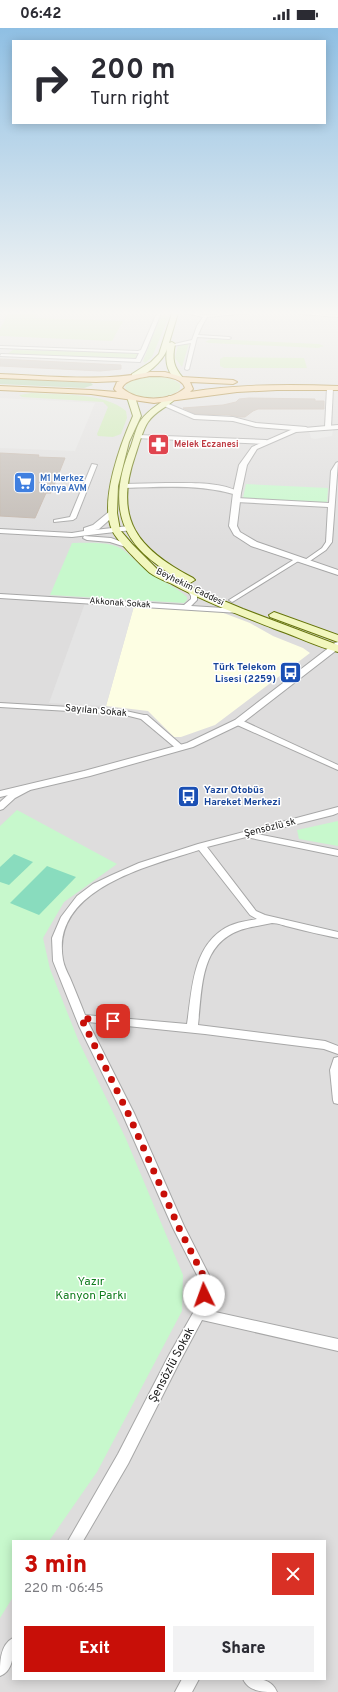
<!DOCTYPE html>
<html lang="en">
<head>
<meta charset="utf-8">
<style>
	:root { --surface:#fff; --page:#f2f2f3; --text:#2b2b33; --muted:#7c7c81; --accent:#c80f08 }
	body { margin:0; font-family:Overpass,sans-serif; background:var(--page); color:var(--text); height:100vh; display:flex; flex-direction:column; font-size:15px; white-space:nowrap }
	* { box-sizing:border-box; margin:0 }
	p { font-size:13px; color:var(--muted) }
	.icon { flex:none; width:22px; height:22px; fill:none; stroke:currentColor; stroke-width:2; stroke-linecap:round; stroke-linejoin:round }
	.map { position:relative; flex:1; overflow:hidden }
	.sheet { position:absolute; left:12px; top:1512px; width:314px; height:140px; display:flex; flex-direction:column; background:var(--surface); border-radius:0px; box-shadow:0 2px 10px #0003 }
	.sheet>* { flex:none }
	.top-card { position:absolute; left:12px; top:12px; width:314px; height:84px; border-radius:0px; box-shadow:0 2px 10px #0003; background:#fff; color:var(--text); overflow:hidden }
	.pin { position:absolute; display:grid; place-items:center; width:34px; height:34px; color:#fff; margin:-17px; border-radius:8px; box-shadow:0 2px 6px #0006 }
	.me { position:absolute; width:44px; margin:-22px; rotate:357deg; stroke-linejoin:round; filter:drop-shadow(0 0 3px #0008) }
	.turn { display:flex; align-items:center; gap:14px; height:84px; padding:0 12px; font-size:18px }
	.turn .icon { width:52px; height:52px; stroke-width:2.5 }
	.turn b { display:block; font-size:28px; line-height:34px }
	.round { display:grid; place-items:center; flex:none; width:42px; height:42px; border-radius:0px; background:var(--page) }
	.summary { display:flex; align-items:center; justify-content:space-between; height:68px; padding:0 12px }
	h1 { font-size:24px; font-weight:800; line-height:30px; color:var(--accent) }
	.primary-button { display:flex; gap:8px; margin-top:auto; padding:8px 12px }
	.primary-button a { flex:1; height:46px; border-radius:0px; background:var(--accent); color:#fff; font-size:16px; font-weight:800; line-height:46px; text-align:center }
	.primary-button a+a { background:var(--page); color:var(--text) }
	.status { display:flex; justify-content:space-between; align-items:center; height:28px; padding:0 20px; background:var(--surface); direction:ltr }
	.status svg { height:11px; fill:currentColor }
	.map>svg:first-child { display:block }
</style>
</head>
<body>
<div class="status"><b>06:42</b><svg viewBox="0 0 49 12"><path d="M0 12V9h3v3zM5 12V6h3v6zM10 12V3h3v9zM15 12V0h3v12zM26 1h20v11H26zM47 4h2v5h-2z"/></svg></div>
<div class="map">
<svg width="338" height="1664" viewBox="0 0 338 1664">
	<rect width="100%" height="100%" fill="#f0eee7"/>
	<path fill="#dedddd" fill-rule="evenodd" d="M0 285H338V1664H0ZM13 1513H325V1651H13Z"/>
	<polygon fill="#fdfee3" points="134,578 221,584 250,595 273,608 303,620 310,625 215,697 181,709 174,709 148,683 106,678"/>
	<g fill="#c9e8b0">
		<polygon points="8,285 38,285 35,290 123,293 112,313 0,308 0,301"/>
		<polygon points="161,287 169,288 152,329 145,335 143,333"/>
		<polygon points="211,311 319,316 324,318 318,320 210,315 205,314"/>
		<polygon points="189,315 182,339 175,330 178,317"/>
		<polygon points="13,322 135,325 138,326 137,330 134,331 7,326"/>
		<polygon points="224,329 304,330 307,340 224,340 220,338 220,331"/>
		<path d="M151 349C161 349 172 349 180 356V361C170 372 133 373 125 360 127 350 142 350 151 349Z"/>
		<path d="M32 365C60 367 104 364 126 383L127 390 121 406 113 409 98 408 97 406 108 379 103 374 22 369 19 367Z"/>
	</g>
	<polygon fill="#aace9e" points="0,350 91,355 93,357 84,360 0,356"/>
	<g fill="#c7f8cc">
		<polygon points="246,456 328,460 327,475 243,470"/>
		<path d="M72 515C85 515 100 514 112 517 126 520 135 534 146 542 159 552 175 558 187 569V572L184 575 50 567Z"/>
		<polygon points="17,782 117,836 64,874 43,910 50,941 79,1014 126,1111 183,1247 182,1283 97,1444 49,1513 13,1513 13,1569 0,1590 0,798"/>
		<polygon points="338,793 338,818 299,811 297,802"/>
	</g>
	<g fill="#89dcbe">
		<polygon points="14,826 33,834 9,857 0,854 0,839"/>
		<polygon points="47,838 76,849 39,887 10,875"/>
	</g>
	<g fill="#e4e4e4">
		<polygon points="0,370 95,375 75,423 0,420"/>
		<polygon points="333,402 332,408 315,411 311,410 309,403"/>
		<polygon points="85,575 134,578 106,678 49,675"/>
	</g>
	<g fill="#c1bab4" stroke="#c2b5aa">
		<polygon points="0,331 121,337 121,341 100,343 0,338"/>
		<polygon points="249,370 315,371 315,373 324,373 324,381 258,381 253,383 245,389 240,389 229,387 195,386 183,380 223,377 236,374 239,371"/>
		<polygon points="0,425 39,427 38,429 65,430 51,465 46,465 35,490 0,488"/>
	</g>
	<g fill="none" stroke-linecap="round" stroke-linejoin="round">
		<defs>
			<g id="minor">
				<polygon points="157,285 161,285 146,322 140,334 0,328 1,326 136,331 139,325 0,320 0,318 138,323 141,322"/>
				<polygon points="186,285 206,287 249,285 207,289 202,298 198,307 229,309 231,310 229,311 197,309 189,341 187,342 185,341 191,315 172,318 170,317 192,312 197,298 203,289"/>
				<polygon points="300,285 338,287 338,289 302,286"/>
				<polygon points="330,358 333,360 331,399 328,401 325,399 327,360"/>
				<polygon points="164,374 195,387 233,389 256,395 306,399 309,401 306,403 256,399 233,393 194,391 162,377 161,376"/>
				<polygon points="138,407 266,412 269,414 266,416 136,410 136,408"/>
				<polygon points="338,434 332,514 326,522 307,535 302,534 322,520 326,514 328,479 236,474 233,472 236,470 329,475 331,443 336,435"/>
				<polygon points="92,436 97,437 76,490 73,492 54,494 54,492 70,489"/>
				<path d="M166 455C186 455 224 453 240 465L237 467C199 456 163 459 124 460L121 458 124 456Z"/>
				<polygon points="298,529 300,530 300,532 234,573 232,574 229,572"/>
				<polygon points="190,560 192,561 197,568 197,572 191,578 239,581 242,583 239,585 0,570 0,566 184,577 191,571 191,568 187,562"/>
				<polygon points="0,675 121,682 144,687 147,687 185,720 181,722 178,722 141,691 121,686 0,679"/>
				<polygon points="235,692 241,692 338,737 338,742 235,696 234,694"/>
				<polygon points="27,757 31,760 30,762 15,770 3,781 0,782 0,774 9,766"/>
				<path d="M338 779V785L333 787 257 806 338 822V828L246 809 207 819 256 883 265 887 338 904V910C322 907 306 903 290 899 285 898 278 895 272 895 267 896 262 897 257 898 200 906 203 952 198 997L325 1013 338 1018V1026L324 1021 205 1006 88 994 134 1085 184 1198 211 1251 210 1267 206 1282 338 1311V1323L202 1292 179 1335 128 1436 83 1513H68L118 1426 169 1327 193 1285 198 1267 199 1251 173 1200 122 1085 79 998 53 933 52 910 61 889 77 868 93 856 112 847 139 835 198 816ZM199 822 250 887 257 891C245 893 232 895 222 902 192 922 192 964 187 996L85 987C80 974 75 962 70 950 67 944 64 938 63 932 50 861 149 838 199 822Z"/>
				<polygon points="338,1029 338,1076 334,1075 333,1072 330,1042 334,1030"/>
				<path d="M13 1610C13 1624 15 1642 0 1648 0 1634 0 1617 13 1610Z"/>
				<polygon points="182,1651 199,1651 192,1664 175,1664"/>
				<path d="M243 1651C257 1651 271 1649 277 1664 263 1664 249 1664 243 1651Z"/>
			</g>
			<g id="tertiary">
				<polygon points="338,397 338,401 296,404 257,421 247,437 241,465 237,498 240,504 257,514 338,542 338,547 251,518 234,507 229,498 233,465 239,437 252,419 293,401"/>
				<polygon points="110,483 116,483 117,485 99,501 95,502 129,498 133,500 132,502 72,509 0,505 0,501 72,505 84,503 84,500 93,497"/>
				<polygon points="84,508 111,510 133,518 129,520 110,514 87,512 83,510"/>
				<polygon points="338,614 338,621 241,696 193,719 90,748 0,769 0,763 84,743 187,715 235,692 335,615"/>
			</g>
			<g id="secondary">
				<path d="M172 285H178L169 315 172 314 175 316C172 331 173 338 183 350L179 352C167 348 165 332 167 321 164 332 144 351 132 350V346L151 334 159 326Z"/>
				<path d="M128 367H131L135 369 141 388 129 414 118 458 117 485 120 502 132 516 157 541 193 560 243 581 338 617V624C317 619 296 608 275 601 240 587 205 574 172 556 165 553 157 550 150 545 142 538 116 512 112 502 99 473 121 415 133 388L127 369Z"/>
				<path d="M169 368H172L176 370C168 379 155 383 148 394 143 401 138 419 135 428 113 492 138 521 193 550L195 552 190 555C178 552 165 543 155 535 113 504 112 464 131 418 134 410 136 399 141 392 148 382 160 376 169 368Z"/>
				<polygon points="274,584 338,607 338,614 270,589 269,587"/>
			</g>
			<path id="primary" d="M150 344H165L182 349 233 352 237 354 233 356 190 354 193 361 190 364C239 356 289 356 338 358V362H277L237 364 154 375 91 366 0 362V358L91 362 117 364 114 361 117 354 120 353 96 354 0 350V346C50 348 101 354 150 344ZM150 348C160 348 182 348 185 360 169 374 138 374 122 360 126 351 141 350 150 348Z"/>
		</defs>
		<use href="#minor" stroke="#a7a7a7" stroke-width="2"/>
		<use href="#tertiary" stroke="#a7a7a7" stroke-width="2"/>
		<use href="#secondary" stroke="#66750a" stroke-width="2"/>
		<use href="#primary" stroke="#966b06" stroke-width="2"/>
		<use href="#minor" fill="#fff" fill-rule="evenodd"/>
		<use href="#tertiary" fill="#fff" fill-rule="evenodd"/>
		<use href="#secondary" fill="#f2f7be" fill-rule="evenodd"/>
		<use href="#primary" fill="#f8d7a4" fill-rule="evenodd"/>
	</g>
	<linearGradient id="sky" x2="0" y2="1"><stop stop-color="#8fbfe3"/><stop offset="0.55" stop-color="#f8f7f4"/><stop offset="1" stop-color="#f8f7f4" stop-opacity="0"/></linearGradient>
	<rect width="338" height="518" fill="url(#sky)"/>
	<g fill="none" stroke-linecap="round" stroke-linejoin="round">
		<polyline stroke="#c80f08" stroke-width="7" stroke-dasharray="0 12.6" points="113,993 81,990 128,1085 179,1200 205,1251 204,1267"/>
	</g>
	<defs>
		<symbol id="pharmacy-square" viewBox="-11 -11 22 22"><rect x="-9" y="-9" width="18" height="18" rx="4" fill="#e0444e" stroke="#fff"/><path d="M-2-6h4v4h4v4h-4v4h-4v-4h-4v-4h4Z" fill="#fff"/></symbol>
		<symbol id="supermarket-square" viewBox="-11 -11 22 22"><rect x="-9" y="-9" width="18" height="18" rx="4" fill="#3f7fe0" stroke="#fff"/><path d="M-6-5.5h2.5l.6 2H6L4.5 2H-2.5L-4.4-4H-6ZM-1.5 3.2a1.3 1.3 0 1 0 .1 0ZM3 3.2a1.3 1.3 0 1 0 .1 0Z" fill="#fff"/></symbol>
		<symbol id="bus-square" viewBox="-11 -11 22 22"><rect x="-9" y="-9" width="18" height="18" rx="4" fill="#1a4fb4" stroke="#fff"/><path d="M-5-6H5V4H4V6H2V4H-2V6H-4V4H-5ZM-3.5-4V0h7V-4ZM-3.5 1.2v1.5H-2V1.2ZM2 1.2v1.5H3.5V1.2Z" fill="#fff"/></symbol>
	</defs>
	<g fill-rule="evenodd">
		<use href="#pharmacy-square" x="146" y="404" width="25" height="25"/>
		<use href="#supermarket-square" x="12" y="442" width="25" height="25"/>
		<use href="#bus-square" x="278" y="632" width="25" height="25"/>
		<use href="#bus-square" x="176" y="756" width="25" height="25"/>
	</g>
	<g text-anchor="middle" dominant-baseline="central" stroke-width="3" stroke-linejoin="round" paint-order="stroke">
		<g font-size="9" font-weight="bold" fill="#be3a42" stroke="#fff" text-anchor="start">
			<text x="174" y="416">Melek Eczanesi</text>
		</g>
		<g font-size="9" font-weight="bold" fill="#366cbe" stroke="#fff" text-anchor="start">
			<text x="40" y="450">M1 Merkez<tspan x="40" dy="10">Konya AVM</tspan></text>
		</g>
		<g font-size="9" fill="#202020" stroke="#fff">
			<text transform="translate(190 559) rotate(26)">Beyhekim Caddesi</text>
			<text transform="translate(120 575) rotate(4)">Akkonak Sokak</text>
		</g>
		<g font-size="10" font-weight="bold" fill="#164399" stroke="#fff" text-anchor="end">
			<text x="276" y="639">Türk Telekom<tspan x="276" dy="12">Lisesi (2259)</tspan></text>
			<text x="204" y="762" text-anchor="start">Yazır Otobüs<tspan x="204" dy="12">Hareket Merkezi</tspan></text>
		</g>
		<g font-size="10" fill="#202020" stroke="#fff">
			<text transform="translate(96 683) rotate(5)">Sayılan Sokak</text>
			<text transform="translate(270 800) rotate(-14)">Şensözlü sk</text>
		</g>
		<g font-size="12" fill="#107c1d" stroke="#fff">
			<text x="91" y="1254">Yazır<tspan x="91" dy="14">Kanyon Parkı</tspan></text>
		</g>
		<g font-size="12" fill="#202020" stroke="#fff">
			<text transform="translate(172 1337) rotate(-62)">Şensözlü Sokak</text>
		</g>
	</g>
</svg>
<div class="pin" style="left:113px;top:993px;background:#d93025"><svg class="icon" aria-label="arrive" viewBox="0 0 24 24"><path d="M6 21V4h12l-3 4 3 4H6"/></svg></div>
<svg class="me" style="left:204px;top:1267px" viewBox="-20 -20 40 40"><circle r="19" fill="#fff"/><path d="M0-13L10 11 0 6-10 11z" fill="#c80f08"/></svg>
<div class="top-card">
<div class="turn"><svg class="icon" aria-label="right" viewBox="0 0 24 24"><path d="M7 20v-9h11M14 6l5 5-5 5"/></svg><div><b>200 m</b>Turn right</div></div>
</div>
<section class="sheet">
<div class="summary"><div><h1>3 min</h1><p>220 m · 06:45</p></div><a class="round" style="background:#d93025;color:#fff"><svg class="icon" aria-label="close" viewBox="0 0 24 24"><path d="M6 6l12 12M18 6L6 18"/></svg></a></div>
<div class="primary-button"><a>Exit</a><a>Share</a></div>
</section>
</div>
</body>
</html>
